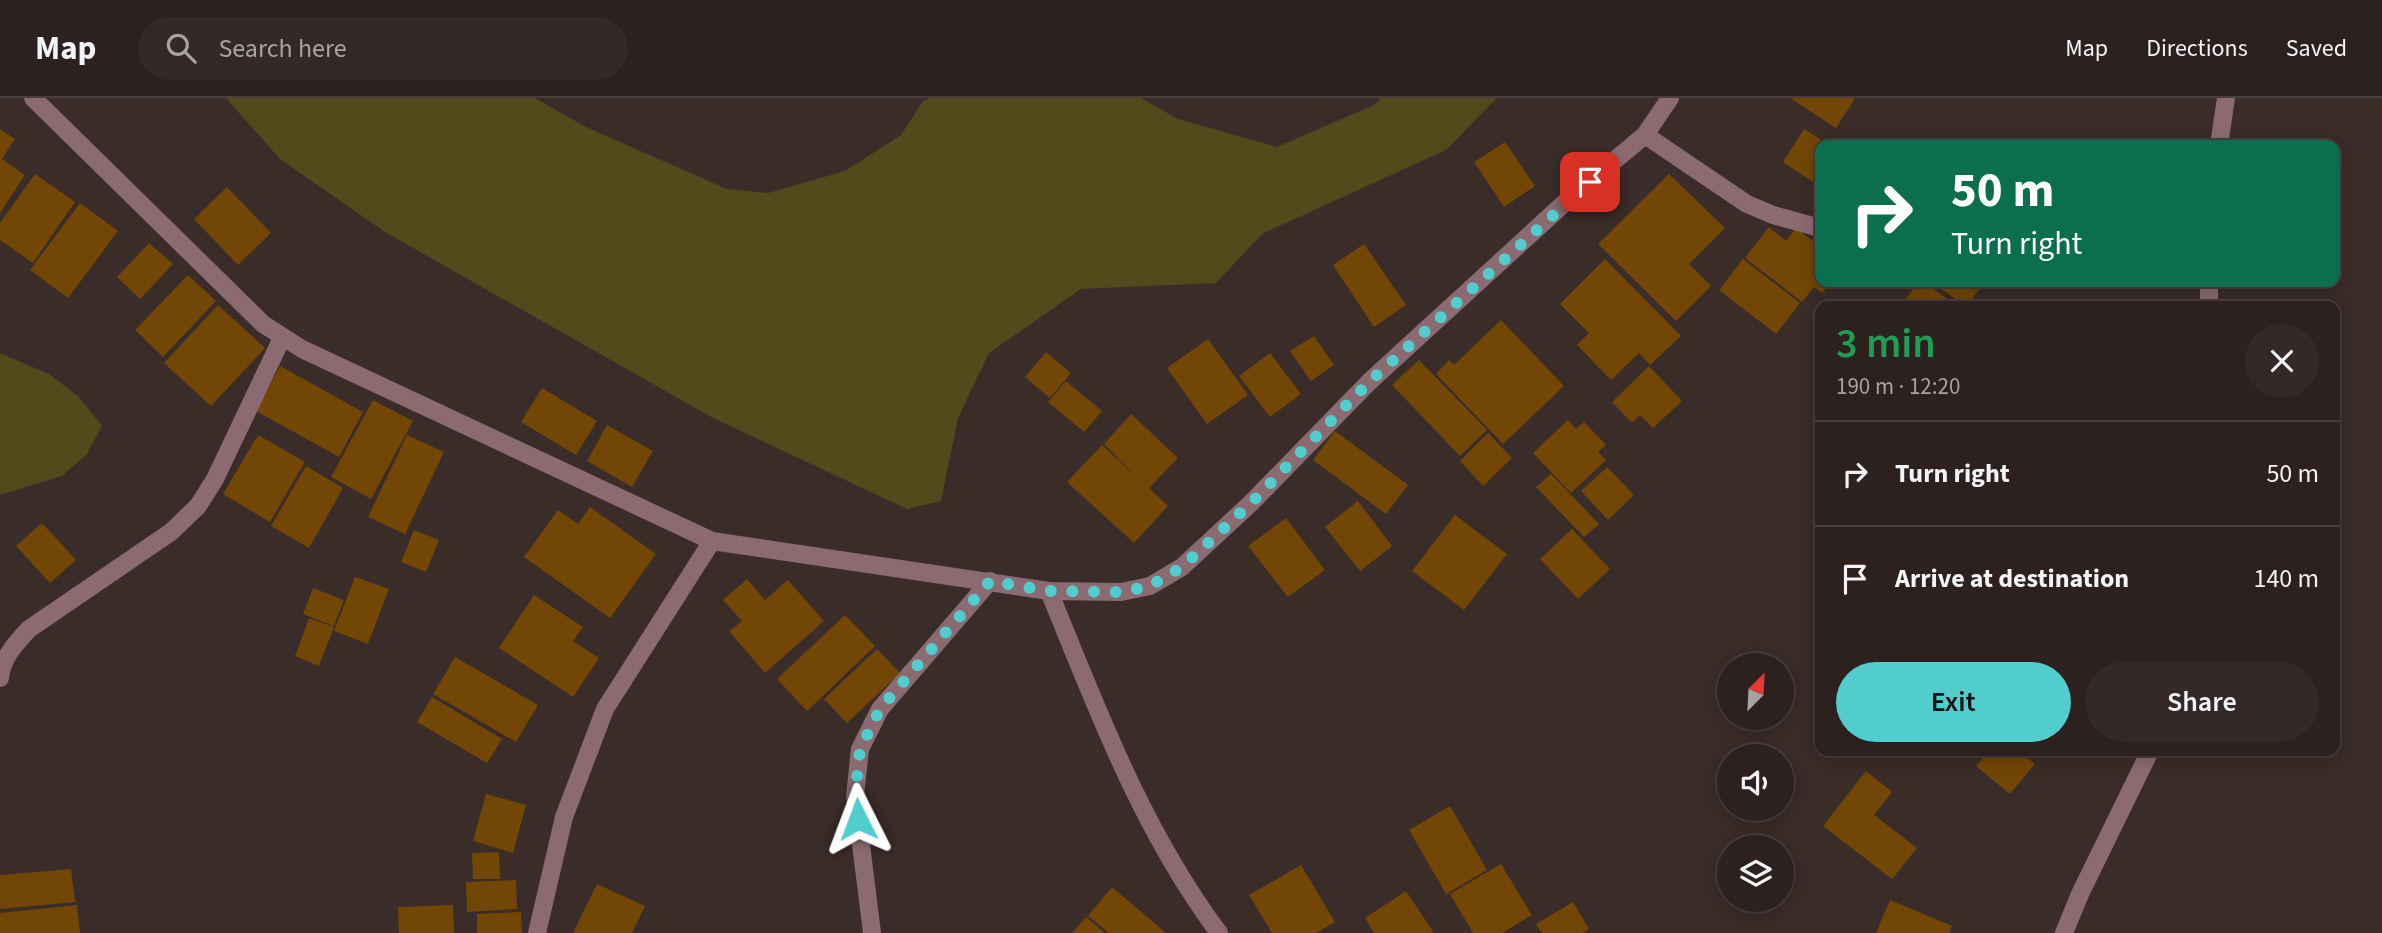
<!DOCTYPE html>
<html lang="en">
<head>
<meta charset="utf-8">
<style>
	:root { --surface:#2c211e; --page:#342927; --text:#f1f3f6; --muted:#a6a3a4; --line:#483e3c; --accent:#52cdcd }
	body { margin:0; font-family:"Source Sans 3",sans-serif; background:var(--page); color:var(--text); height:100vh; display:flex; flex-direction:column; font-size:26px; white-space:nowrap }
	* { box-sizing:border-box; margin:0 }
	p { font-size:23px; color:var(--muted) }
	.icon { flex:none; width:38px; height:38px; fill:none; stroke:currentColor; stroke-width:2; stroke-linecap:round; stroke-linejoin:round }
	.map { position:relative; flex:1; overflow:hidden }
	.sheet { position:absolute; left:1815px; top:203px; width:525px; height:455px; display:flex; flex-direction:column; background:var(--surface); border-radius:14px; box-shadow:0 4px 18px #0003,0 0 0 2px var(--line) }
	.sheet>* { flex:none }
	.guide { position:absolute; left:1815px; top:42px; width:525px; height:147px; border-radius:14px; box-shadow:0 4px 18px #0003,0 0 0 2px var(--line); background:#0b6e4f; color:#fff; overflow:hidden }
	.needle { width:46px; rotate:24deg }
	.controls { position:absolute; left:1717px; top:555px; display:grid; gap:14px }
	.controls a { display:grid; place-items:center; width:77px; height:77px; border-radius:50%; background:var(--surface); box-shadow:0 4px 18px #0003,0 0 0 2px var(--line); font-size:35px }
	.pin { position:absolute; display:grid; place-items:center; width:60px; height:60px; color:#fff; margin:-30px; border-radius:14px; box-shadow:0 4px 10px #0006 }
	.me { position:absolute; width:77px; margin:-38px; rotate:357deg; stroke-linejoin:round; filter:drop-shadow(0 0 5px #0008) }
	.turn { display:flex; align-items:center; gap:24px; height:147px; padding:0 21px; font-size:32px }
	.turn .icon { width:91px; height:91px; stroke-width:2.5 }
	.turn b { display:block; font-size:49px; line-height:60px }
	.round { display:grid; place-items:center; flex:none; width:74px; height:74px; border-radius:37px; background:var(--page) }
	.summary { display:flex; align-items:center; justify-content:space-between; height:119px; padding:0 21px }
	h1 { font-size:42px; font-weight:600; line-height:52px; color:#1e9e55 }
	.button { display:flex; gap:14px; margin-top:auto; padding:14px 21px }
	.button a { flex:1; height:80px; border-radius:42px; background:var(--accent); color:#111; font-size:28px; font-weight:600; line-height:80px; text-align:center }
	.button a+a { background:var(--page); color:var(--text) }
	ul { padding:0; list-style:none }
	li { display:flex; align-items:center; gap:21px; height:105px; padding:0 21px; border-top:2px solid var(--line) }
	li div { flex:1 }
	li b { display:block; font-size:26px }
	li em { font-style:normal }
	header { display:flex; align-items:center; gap:42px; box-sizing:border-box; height:98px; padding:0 35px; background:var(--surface); border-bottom:2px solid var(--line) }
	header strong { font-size:33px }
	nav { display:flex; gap:38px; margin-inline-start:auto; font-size:24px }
	.search { width:490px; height:63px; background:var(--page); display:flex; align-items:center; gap:18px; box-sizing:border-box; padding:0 24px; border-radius:38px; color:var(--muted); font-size:26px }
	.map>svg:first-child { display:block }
</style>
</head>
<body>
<header>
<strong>Map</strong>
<div class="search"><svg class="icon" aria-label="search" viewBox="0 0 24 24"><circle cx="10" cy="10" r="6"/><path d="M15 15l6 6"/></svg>Search here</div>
<nav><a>Map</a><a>Directions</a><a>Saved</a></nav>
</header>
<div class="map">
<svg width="2382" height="835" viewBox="0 0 2382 835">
	<rect width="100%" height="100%" fill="#3a2c28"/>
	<g fill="#524a1a">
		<polygon points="226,0 535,0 586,29 727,91 768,95 845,73 901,37 923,3 930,0 1141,0 1178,21 1277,49 1374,7 1381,0 1497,0 1446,52 1262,136 1216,185 1081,191 989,255 958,320 941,403 907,411 713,320 385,134 280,61"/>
		<polygon points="0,255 49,276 79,299 102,328 87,356 62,378 0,397"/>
	</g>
	<g fill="#724605">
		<polygon points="1790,0 1855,0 1836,30"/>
		<polygon points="0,31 15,41 2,61 25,77 0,115"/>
		<polygon points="1804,31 1829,47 1820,47 1820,89 1783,64"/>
		<polygon points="1505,44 1535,88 1504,109 1474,64"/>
		<polygon points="35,76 75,104 33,165 0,142 0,125"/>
		<polygon points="1669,76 1725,130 1689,166 1711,188 1676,223 1598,146"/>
		<polygon points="227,89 271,135 238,167 194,121"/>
		<polygon points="80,105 118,133 68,200 30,172"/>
		<polygon points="1769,129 1786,143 1796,130 1820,149 1820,184 1831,184 1822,195 1814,189 1802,204 1745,160"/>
		<polygon points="149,145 173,166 140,201 117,179"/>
		<polygon points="1364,146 1406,207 1374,229 1333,167"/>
		<polygon points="1605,161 1681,238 1650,267 1639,255 1611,282 1577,247 1589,235 1560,206"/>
		<polygon points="1743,161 1800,205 1776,236 1719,192"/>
		<polygon points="188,177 216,203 163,259 135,232"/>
		<polygon points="1919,184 1924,184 1957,208 1900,208"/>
		<polygon points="1931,184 1985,184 1966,208"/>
		<polygon points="218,207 265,250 211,308 164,265"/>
		<polygon points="1501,222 1564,288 1503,346 1436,276 1449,262 1454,267"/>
		<polygon points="1314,238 1334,267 1311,283 1290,253"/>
		<polygon points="1208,241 1248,297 1207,326 1167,270"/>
		<polygon points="1046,254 1071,275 1050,300 1025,279"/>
		<polygon points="1270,255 1301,296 1270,319 1239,278"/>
		<polygon points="1419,262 1487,332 1460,358 1392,287"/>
		<polygon points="280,268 363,314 339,359 256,313"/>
		<polygon points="1649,268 1682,303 1653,330 1640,317 1632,325 1612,304"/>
		<polygon points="1066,283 1102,313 1084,334 1048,304"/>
		<polygon points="542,290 597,323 576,357 521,324"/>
		<polygon points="373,302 413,323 371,401 331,379"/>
		<polygon points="1131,316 1178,360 1149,390 1168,408 1134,445 1067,384 1102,347 1139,381 1104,346"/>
		<polygon points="1568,322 1576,331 1584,324 1606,347 1598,354 1606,362 1571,395 1533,355"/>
		<polygon points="607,327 653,353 632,389 587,363"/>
		<polygon points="1335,333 1408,387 1386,416 1313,362"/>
		<polygon points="1488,335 1512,360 1483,388 1460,363"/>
		<polygon points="258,337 305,364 270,424 223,396"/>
		<polygon points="407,337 444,354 405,436 368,419"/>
		<polygon points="306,368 343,390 309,450 271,428"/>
		<polygon points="1607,369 1634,397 1608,422 1581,393"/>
		<polygon points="1551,376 1599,426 1584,439 1536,389"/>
		<polygon points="1358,403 1392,448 1360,473 1325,429"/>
		<polygon points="590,409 656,456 610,520 524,459 558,412 578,426"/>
		<polygon points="1455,417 1507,456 1464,512 1412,473"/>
		<polygon points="1286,420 1325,472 1288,499 1248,448"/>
		<polygon points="42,425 76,462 50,485 16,448"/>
		<polygon points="1572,431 1610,471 1578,501 1540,461"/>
		<polygon points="414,432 439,442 426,474 401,464"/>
		<polygon points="355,479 389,491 368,546 334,533"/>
		<polygon points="747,481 765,502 788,482 824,523 765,575 729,533 742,523 723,502"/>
		<polygon points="313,490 344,502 334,528 303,516"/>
		<polygon points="534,497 583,529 573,543 599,560 573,599 499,550"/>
		<polygon points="845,517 875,548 807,613 777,581"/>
		<polygon points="309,520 334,529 319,568 295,558"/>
		<polygon points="877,551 900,575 847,625 824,601"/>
		<polygon points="455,559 538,607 516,644 433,596"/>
		<polygon points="432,599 502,641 487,665 417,624"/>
		<polygon points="1988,653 2019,653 2035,666 2010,696 1976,668"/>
		<polygon points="1866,673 1892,694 1874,717 1917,750 1892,781 1823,728"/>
		<polygon points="486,696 526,707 513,755 473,743"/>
		<polygon points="1450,708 1487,772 1446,796 1409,732"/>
		<polygon points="499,754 500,781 473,781 472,755"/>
		<polygon points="1501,766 1532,817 1502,835 1473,835 1450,796"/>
		<polygon points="1301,767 1335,824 1316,835 1272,835 1249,797"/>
		<polygon points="71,771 75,804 0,811 0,777"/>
		<polygon points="516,782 517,811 467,814 466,784"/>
		<polygon points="597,786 645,808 632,835 573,835"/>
		<polygon points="1112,789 1166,835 1109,835 1088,818"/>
		<polygon points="1406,793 1434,835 1374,835 1365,820"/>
		<polygon points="1890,802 1952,828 1949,835 1876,835"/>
		<polygon points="1573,804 1589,831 1583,835 1542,835 1536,826"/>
		<polygon points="77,807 80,835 0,835 0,815"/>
		<polygon points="453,807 454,835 399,835 398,809"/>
		<polygon points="521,814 522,835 477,835 477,816"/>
		<polygon points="1086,819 1105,835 1072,835"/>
	</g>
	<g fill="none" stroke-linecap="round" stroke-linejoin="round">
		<g stroke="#8b6b71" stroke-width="18">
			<polyline points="33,0 263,226 302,251 712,443"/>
			<polyline points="1645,37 1747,106 1773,117 1820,130"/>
			<polyline points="2219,47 2226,0"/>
			<polyline points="2209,184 2209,208"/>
			<path d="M1049 493C1097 611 1142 732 1219 835"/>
			<path d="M0 580C2 560 15 546 29 531L171 434 198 408 215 381 282 240"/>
			<polyline points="537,835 564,719 605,611 712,443 1049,493 1121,494 1150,488 1182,469 1251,405 1369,284 1571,99 1645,37 1670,0"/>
			<polyline points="872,835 855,698 860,651 880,611 990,483"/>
			<polyline points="2064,835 2080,796 2150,653"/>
		</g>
	</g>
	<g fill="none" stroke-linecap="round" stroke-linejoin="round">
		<polyline stroke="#52cdcd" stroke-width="12" stroke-dasharray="0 21.6" points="858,721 855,698 860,651 880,611 990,483 1049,493 1121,494 1150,488 1182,469 1251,405 1369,284 1590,84"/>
	</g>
</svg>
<div class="controls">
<a><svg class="needle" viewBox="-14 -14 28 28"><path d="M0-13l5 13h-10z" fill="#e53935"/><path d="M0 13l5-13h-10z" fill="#a6a3a4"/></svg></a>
<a><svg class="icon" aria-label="sound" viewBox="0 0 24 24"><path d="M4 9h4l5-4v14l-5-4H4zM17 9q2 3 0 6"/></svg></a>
<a><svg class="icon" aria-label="layers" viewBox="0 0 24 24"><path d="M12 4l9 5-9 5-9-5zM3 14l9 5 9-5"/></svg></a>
</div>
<div class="pin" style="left:1590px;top:84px;background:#d93025"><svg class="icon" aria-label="arrive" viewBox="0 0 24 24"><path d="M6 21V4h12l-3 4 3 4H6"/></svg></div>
<svg class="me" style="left:858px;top:721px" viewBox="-20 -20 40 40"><path d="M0-17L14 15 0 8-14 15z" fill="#52cdcd" stroke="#fff" stroke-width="4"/></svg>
<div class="guide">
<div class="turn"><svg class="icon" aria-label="right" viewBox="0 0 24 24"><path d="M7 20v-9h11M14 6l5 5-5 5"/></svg><div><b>50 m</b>Turn right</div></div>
</div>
<section class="sheet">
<div class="summary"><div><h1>3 min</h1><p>190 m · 12:20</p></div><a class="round"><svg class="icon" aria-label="close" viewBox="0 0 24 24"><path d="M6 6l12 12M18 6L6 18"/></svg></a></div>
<ul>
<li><svg class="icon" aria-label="right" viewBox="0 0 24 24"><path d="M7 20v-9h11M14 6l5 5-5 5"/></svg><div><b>Turn right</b></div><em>50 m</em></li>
<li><svg class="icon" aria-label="arrive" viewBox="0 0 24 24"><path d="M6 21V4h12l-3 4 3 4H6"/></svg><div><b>Arrive at destination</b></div><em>140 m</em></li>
</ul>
<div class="button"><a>Exit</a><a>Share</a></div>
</section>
</div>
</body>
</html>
